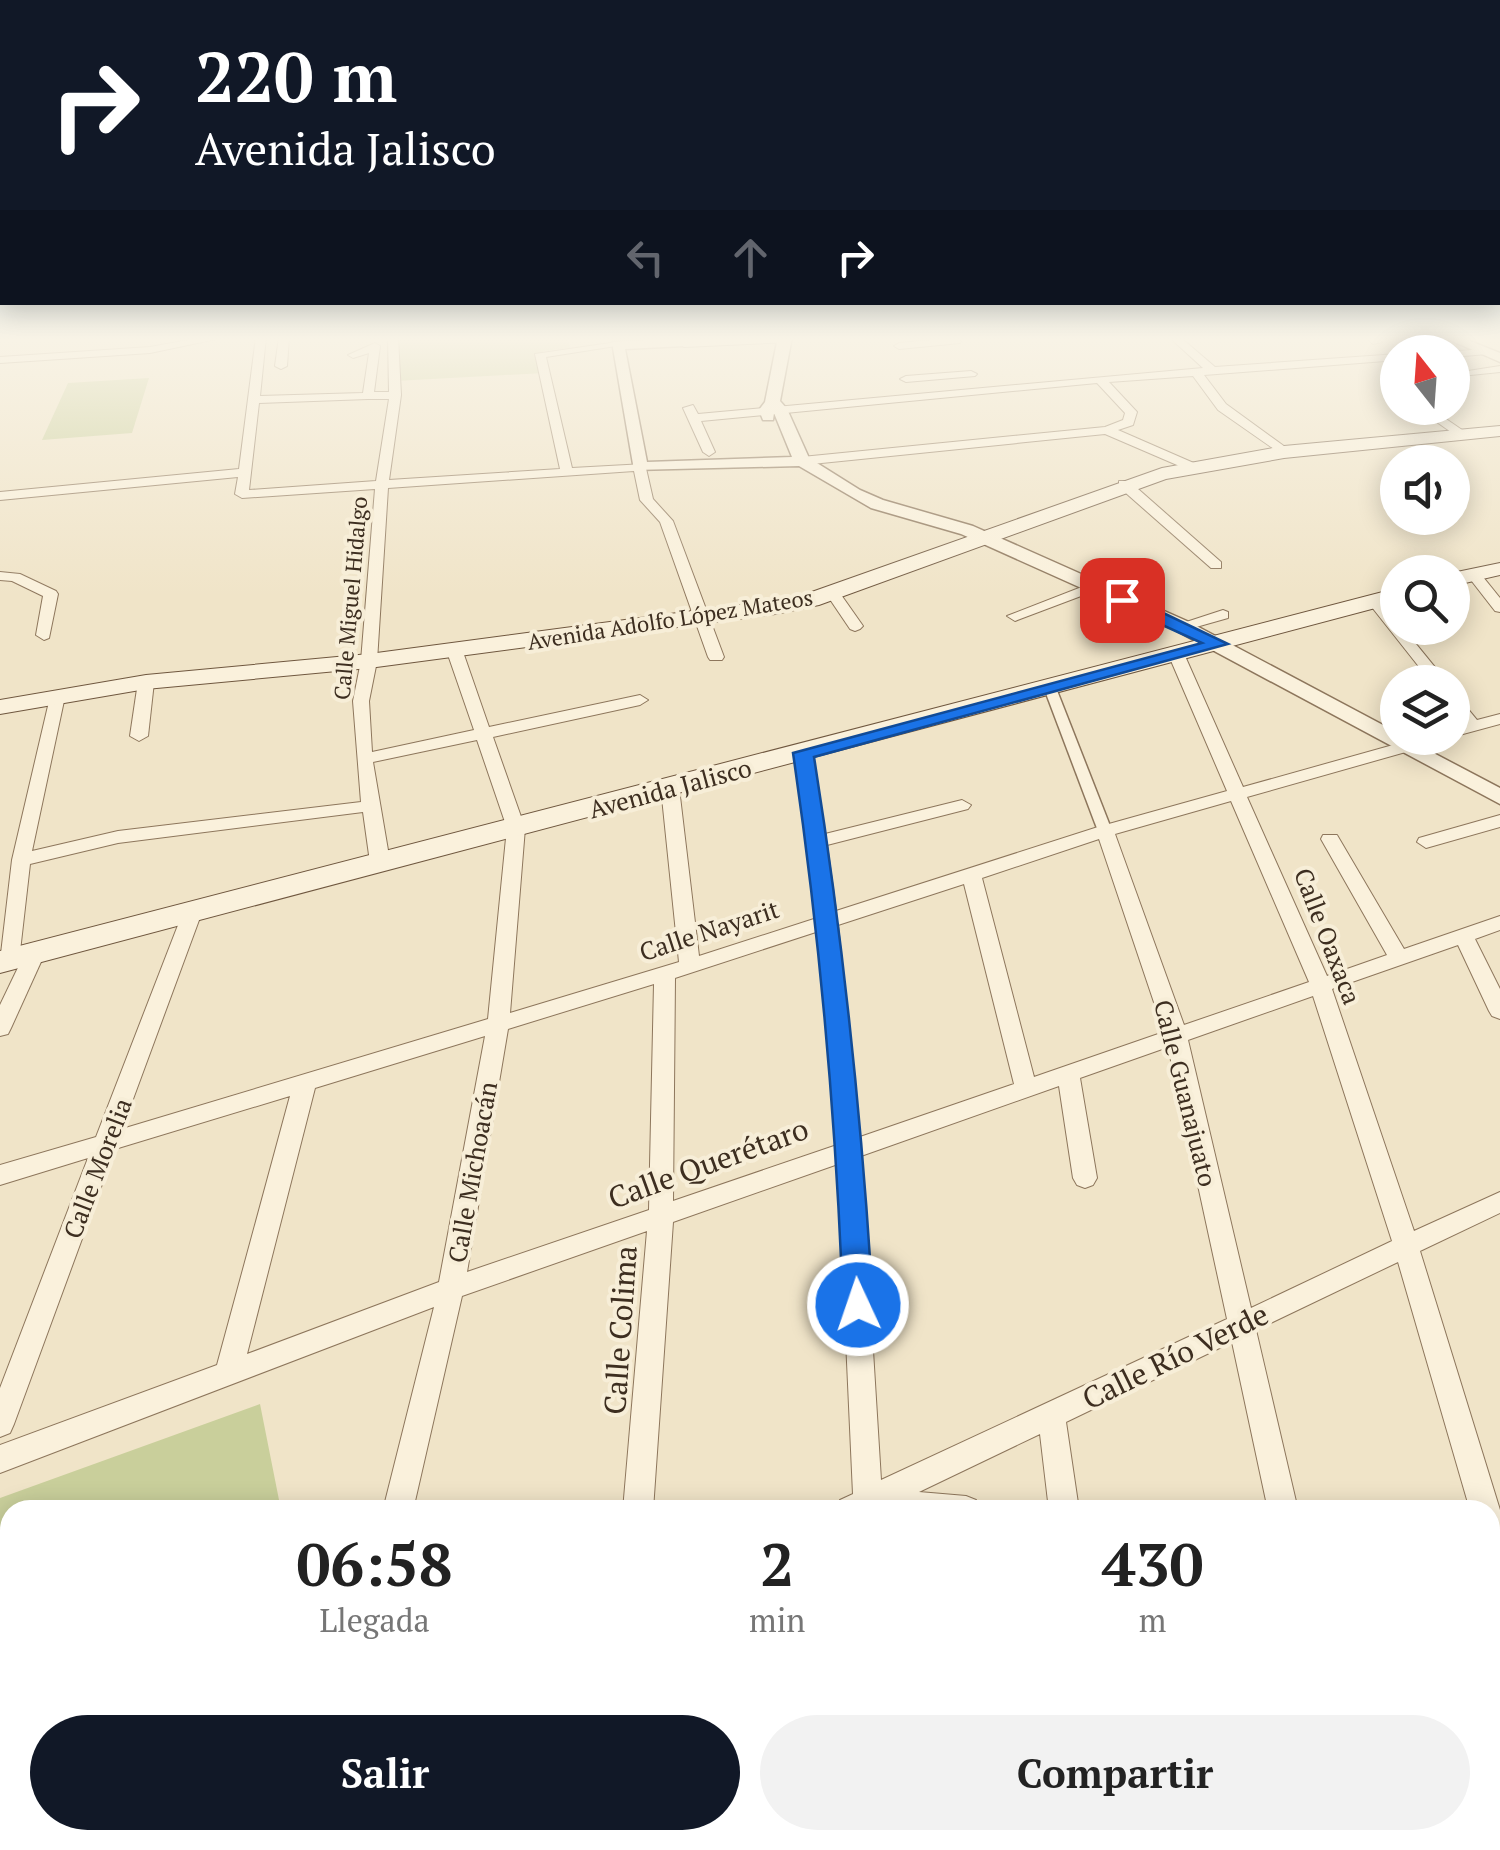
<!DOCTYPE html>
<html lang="es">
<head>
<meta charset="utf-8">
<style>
	:root { --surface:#fff; --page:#f2f2f2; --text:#222; --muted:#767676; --accent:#111827 }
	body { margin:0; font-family:"PT Serif",serif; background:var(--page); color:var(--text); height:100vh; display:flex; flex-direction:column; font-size:38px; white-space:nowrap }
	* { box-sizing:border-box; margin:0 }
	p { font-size:32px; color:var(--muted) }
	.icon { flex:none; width:55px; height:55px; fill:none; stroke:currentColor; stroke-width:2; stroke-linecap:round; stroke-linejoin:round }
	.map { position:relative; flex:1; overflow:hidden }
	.details { position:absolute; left:0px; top:1500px; width:1500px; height:350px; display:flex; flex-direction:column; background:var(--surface); border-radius:30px 30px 0 0; box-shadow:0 5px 25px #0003 }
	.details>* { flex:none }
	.hud { position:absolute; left:0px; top:0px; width:1500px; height:305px; box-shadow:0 5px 25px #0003; background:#111827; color:#fff; overflow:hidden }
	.needle { width:65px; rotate:343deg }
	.fabs { position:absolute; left:1380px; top:335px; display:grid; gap:20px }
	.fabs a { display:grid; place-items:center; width:90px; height:90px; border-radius:50%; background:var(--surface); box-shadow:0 5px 25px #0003; font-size:50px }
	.pin { position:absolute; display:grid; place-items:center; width:85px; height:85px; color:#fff; margin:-42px; border-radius:20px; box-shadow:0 5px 15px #0006 }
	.me { position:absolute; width:110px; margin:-55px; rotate:357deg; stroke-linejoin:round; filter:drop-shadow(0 0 8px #0008) }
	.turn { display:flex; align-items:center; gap:35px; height:210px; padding:0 30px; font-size:45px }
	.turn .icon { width:130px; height:130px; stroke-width:2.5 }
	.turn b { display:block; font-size:70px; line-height:85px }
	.lanes { display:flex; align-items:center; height:95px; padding:0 30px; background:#0003; justify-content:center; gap:50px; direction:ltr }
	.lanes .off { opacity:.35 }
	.eta { display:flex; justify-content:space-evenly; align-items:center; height:170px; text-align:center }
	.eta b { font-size:60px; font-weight:700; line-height:70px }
	.cta { display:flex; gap:20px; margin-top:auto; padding:20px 30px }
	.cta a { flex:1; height:115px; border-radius:60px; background:var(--accent); color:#fff; font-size:40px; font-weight:700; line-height:115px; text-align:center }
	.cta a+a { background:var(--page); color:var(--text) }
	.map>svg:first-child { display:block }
</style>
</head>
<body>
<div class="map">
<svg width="1500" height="1850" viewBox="0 0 1500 1850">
	<rect width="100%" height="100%" fill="#f0e4c8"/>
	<g fill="#c9cf9b">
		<polygon points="393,337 567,337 570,348 543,351 544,373 395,381"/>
		<polygon points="149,378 132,433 42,440 68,383"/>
		<polygon points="260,1404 281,1510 10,1510 10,1836 0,1840 0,1498"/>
	</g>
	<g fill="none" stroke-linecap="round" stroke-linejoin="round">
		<defs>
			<polygon id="pedestrian" points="1050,684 1056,688 1112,831 1110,834 1100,834 1098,831 1044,688"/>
			<g id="minor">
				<polygon points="205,337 226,337 150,353 0,363 0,357 150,347"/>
				<path d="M256 337H266L260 396 363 393 369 353 353 358 348 355 375 343 380 346 374 392H389L388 337H398L401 395 389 480 560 469 535 354 617 342 622 345 546 357 572 468 645 464 653 499 673 521 724 657 722 660H710L708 657 660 522 640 500 634 471 388 488 377 661 369 701 372 752 474 730 446 649 454 644 462 649 489 727 640 695 648 700 640 705 493 737 525 828 510 1013 679 962 661 788 664 784 670 783 679 788 699 956 817 918 794 753 797 749 803 748 812 753 825 834 962 800 971 805 968 809 827 845 836 911 1098 827 1227 791 1169 656 1171 653 1177 651 1185 656 1243 787 1418 738H1443L1441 742 1247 797 1327 976 1387 955 1321 839 1323 835H1337L1404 949 1500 916V930L1475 939 1500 989V1019L1492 1016 1489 1011 1458 945 1332 989 1414 1231 1500 1192V1213L1420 1251 1500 1510V1575L1490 1571V1510H1470L1398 1262 1256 1330 1298 1510H1268L1232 1342 1066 1422 1079 1510H1049L1040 1434 919 1492 966 1496 976 1500 981 1510H835L840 1500 853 1494 838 1164 673 1222 653 1510H623L647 1231 462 1296 413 1510H383L434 1307 0 1473V1445L217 1365 290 1096 115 1149 14 1424 10 1433 0 1437V1388L88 1158 0 1185V1165L96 1137 185 907 192 905 202 912 122 1129 488 1019 507 828 477 740 373 762 390 862 387 866 380 868 370 862 363 812 118 843 30 864 19 960 9 967 0 962 12 860 51 693H63L65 696 32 851 118 831 361 802 353 701 361 661 375 489 242 498 235 494 238 477 0 500V492L239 469ZM368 399H389L376 481 249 490 259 403ZM1231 801 1309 982 1184 1025 1115 834ZM1099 839 1164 1032 1034 1077 982 878ZM964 884 1014 1084 860 1137 838 925ZM819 931 837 1145 673 1201 675 978ZM654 984 649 1210 467 1272 508 1029ZM1313 996 1392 1241 1251 1308 1188 1040ZM485 1036 439 1282 247 1354 315 1088ZM1168 1047 1227 1319 881 1480 861 1156 1059 1086 1073 1178 1077 1185 1085 1188 1093 1185 1097 1178 1080 1078Z"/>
				<polygon points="279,337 289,337 287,366 281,369 275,366"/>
				<polygon points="1169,337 1180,337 1215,367 1398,354 1398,360 1204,375 1226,404 1288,449 1290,452 1284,456 1218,410 1193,376 1109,382 1137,412 1133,425 1118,430 1196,464 1197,467 1191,471 1105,434 802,465 796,461 802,457 1105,427 1123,420 1125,413 1097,383 701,421 715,452 709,456 703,452 683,408 693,405 698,414 1203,368"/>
				<polygon points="1365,337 1377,337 1382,342 1373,344"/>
				<polygon points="956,338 961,341 960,343 899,349 894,346 899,343"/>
				<polygon points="1483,349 1488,352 1487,354 1452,357 1452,352 1448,352"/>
				<polygon points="1500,366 1500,372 1461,376 1455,373"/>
				<polygon points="971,371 977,374 975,376 906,382 900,379 906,376"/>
				<polygon points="1396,387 1398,387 1398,394 1390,390"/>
				<polygon points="1417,408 1430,408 1468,434 1458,437"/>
				<polygon points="1119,481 1129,481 1221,562 1221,568 1211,568 1119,487"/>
				<polygon points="1474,571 1479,572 1500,598 1500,612 1495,611 1467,575"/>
				<polygon points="0,572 20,574 56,591 58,594 49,638 44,640 36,635 43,596 12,581 0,580"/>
				<polygon points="1092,583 1097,584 1097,590 1020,619 1015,621 1007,616"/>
				<polygon points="832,588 837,589 863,626 860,629 855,631 850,629 825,592"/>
				<path d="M1374 597C1385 600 1398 617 1398 628H1403L1447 682H1431L1367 601Z"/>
				<polygon points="1223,610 1228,612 1228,618 1182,631 1174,626"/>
				<polygon points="146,677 154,682 148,736 139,741 130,736 138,682"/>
				<polygon points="1452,695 1458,697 1477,720 1500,714 1500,724 1452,737 1452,727 1463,724 1452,711"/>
				<polygon points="1500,815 1500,827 1426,848 1417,842 1419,838"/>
				<polygon points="35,946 45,953 11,1028 8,1034 0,1036 0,1005 25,953"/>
				<polygon points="1500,1616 1500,1649 1490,1654 1490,1621"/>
				<polygon points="66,1840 119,1840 115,1850 62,1850"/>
				<polygon points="298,1840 332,1840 330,1850 296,1850"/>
				<polygon points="562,1840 596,1840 595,1850 561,1850"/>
				<rect x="806" y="1840" width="34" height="10"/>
				<polygon points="1088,1840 1158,1840 1154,1850 1089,1850"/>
			</g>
			<g id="tertiary">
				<polygon points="778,337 792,337 780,401 787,409 809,458 860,490 883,500 973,526 1189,622 1398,733 1398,738 1405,738 1500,788 1500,804 1175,630 961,534 871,508 799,466 634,470 612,342 684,338 691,342 684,346 625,349 647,462 792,457 774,413 773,420 763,420 759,410 765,402"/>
				<polygon points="1443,337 1460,337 1500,353 1500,362"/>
			</g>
			<g id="secondary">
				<polygon points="670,337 797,337 789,342 684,347"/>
				<polygon points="1500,426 1500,436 1284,458 1166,479 819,605 775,614 369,668 146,689 0,714 0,700 146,675 369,654 775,600 806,594 1162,468 1284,446"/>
				<polygon points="1500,563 1500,575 1452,586 1452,573"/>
				<polygon points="1398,588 1398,602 0,973 0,951"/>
			</g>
		</defs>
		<use href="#pedestrian" stroke="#8d765c" stroke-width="3"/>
		<use href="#minor" stroke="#8d765c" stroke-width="2"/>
		<use href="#tertiary" stroke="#8d765c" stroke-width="3"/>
		<use href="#secondary" stroke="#6f573f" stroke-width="2"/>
		<use href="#pedestrian" fill="#faf1dc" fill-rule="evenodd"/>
		<use href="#minor" fill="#faf1dc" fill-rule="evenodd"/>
		<use href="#tertiary" fill="#faf1dc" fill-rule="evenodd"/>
		<use href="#secondary" fill="#faf1dc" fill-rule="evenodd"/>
	</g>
	<linearGradient id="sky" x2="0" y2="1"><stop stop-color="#8fbad6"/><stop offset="0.57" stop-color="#f8f3e6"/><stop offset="1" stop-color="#f8f3e6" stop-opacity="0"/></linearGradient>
	<rect width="1500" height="596" fill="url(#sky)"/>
	<path fill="#1a73e8" stroke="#114b97" stroke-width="2.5" d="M1116 596H1128L1228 644 814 757C843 939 862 1120 873 1305L868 1314 858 1318 847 1314 843 1305C836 1119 820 937 793 753L1202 643 1116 604Z"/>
	<g text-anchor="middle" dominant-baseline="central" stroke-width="8" stroke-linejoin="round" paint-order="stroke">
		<g font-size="22" fill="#3d2e20" stroke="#f7eed8">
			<text transform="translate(350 598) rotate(-85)">Calle Miguel Hidalgo</text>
			<text transform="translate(670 619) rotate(-9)">Avenida Adolfo López Mateos</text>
		</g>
		<g font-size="25" fill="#3d2e20" stroke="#f7eed8">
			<text transform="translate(670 788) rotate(-15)">Avenida Jalisco</text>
			<text transform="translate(709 930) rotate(-18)">Calle Nayarit</text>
			<text transform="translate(1328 936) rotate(69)">Calle Oaxaca</text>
			<text transform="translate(1186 1093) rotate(76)">Calle Guanajuato</text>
			<text transform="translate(97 1168) rotate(-69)">Calle Morelia</text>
			<text transform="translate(472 1172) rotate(-80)">Calle Michoacán</text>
		</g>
		<g font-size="30" fill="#3d2e20" stroke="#f7eed8">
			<text transform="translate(708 1163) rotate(-20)">Calle Querétaro</text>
			<text transform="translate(620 1330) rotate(-86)">Calle Colima</text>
			<text transform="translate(1175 1356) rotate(-26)">Calle Río Verde</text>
		</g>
	</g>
</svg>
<div class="fabs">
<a><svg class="needle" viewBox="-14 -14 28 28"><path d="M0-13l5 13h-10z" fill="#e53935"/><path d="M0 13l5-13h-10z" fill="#767676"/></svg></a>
<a><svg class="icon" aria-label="sound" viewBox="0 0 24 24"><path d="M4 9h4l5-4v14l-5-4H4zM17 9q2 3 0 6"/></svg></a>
<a><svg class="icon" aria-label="search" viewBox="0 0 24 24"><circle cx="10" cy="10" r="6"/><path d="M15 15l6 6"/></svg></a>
<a><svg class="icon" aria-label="layers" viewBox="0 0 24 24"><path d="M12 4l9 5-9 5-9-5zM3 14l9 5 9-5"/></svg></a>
</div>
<div class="pin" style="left:1122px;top:600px;background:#d93025"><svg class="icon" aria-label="arrive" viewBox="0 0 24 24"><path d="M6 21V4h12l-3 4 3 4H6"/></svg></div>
<svg class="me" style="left:858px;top:1305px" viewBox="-20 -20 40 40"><circle r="17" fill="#1a73e8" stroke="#fff" stroke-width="3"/><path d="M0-11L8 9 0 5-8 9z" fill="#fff"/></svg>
<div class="hud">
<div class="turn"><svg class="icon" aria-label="right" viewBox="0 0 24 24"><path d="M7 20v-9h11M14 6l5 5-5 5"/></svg><div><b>220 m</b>Avenida Jalisco</div></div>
<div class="lanes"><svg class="icon off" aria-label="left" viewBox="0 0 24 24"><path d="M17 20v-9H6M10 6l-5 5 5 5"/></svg><svg class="icon off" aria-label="ahead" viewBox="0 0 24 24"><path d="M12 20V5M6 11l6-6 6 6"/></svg><svg class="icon" aria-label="right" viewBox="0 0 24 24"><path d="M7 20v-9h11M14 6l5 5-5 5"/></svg></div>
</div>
<section class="details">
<div class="eta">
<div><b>06:58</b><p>Llegada</p></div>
<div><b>2</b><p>min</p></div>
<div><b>430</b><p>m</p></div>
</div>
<div class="cta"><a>Salir</a><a>Compartir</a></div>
</section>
</div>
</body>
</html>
